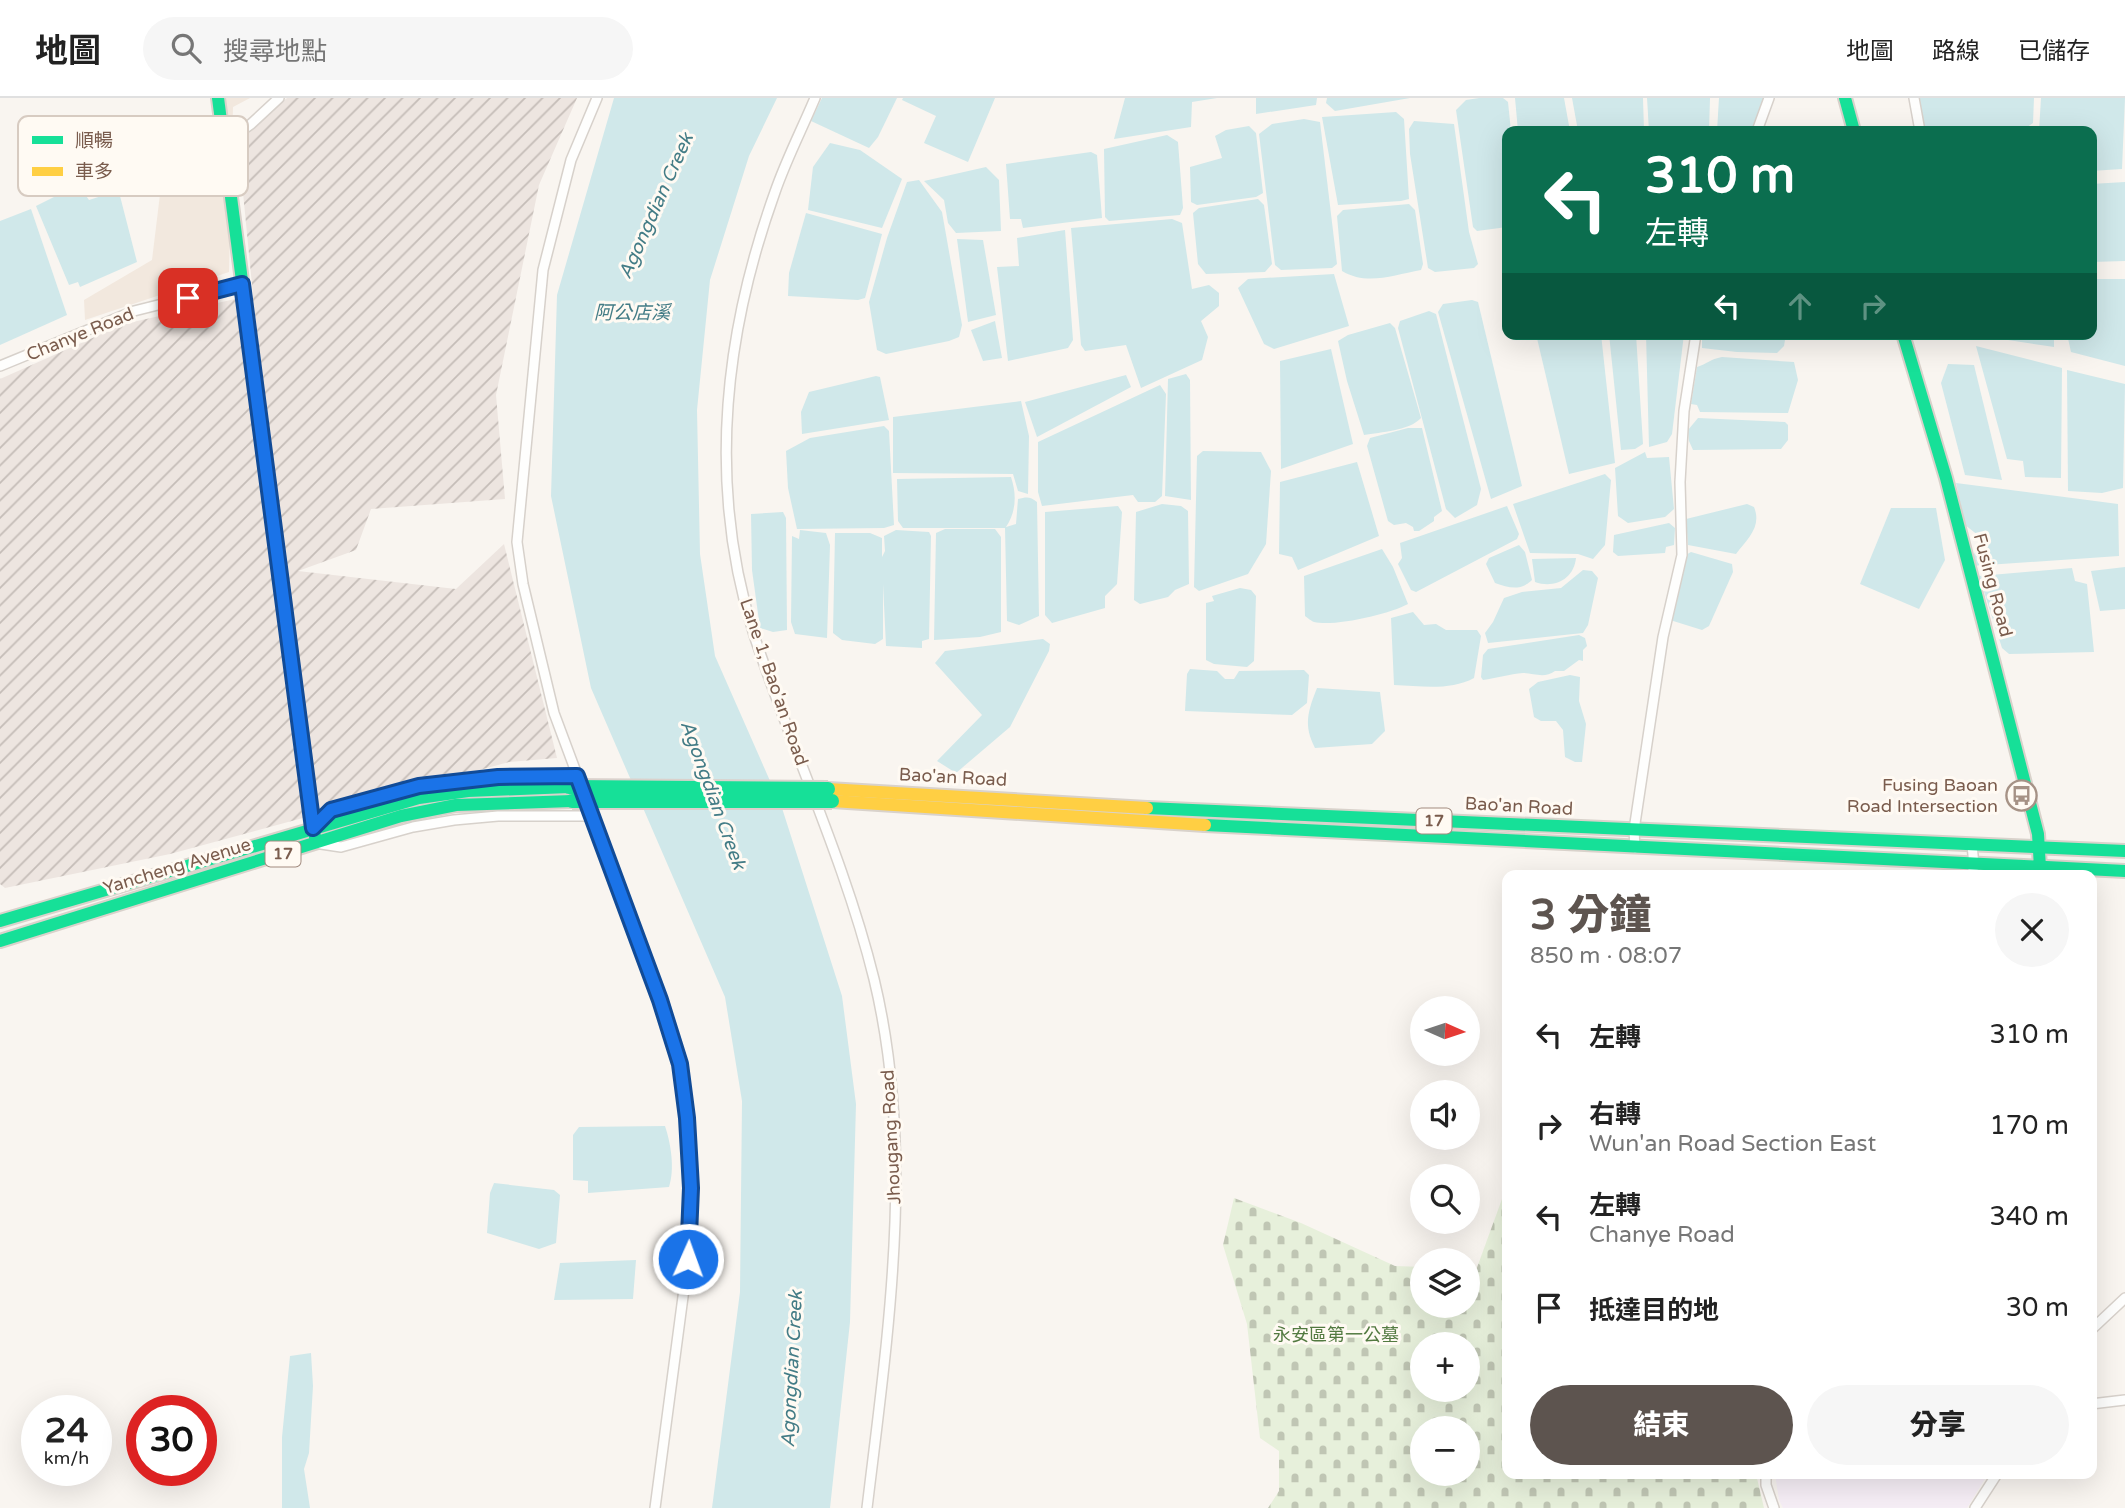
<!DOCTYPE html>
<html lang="zh-TW">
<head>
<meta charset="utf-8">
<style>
	:root { --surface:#fff; --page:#f6f6f6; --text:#222; --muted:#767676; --line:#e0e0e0; --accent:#5d544f }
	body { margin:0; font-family:"Varela Round","Noto Sans TC",sans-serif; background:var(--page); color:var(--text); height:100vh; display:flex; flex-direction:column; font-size:26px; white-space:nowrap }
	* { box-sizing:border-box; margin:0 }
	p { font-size:23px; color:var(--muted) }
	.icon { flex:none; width:38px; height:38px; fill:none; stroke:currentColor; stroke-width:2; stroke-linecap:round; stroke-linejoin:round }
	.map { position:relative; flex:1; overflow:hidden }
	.side { position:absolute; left:1502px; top:772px; width:595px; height:609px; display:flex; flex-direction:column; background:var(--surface); border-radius:14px; box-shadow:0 7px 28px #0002 }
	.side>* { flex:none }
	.banner { position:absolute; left:1502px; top:28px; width:595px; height:214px; border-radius:14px; box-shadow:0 7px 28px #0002; background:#0b6e4f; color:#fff; overflow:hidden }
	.needle { width:46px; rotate:93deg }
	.fabs { position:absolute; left:1410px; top:898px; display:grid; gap:14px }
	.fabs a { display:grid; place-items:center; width:70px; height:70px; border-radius:50%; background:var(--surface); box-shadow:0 7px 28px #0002; font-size:35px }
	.speed { position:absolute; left:21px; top:1297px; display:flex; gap:14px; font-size:35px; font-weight:700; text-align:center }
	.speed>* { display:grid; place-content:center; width:91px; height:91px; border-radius:50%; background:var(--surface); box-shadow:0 7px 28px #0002; line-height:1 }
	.speed small { font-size:18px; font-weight:400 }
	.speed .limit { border:10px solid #d22; background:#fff; color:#111 }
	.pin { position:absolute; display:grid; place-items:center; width:60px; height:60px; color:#fff; margin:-30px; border-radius:14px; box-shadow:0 4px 10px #0006 }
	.me { position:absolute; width:77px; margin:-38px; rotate:2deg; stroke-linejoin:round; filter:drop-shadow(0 0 5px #0008) }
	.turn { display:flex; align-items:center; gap:24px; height:147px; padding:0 28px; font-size:32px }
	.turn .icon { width:91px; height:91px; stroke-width:2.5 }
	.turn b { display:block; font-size:49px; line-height:60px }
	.lanes { display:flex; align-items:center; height:66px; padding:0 28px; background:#0003; justify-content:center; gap:35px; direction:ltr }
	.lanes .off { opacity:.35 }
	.round { display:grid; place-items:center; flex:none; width:74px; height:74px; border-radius:37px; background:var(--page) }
	.headline { display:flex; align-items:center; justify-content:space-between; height:119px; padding:0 28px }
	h1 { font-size:42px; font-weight:800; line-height:52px; color:var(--accent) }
	.primary-button { display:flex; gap:14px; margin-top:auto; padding:14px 28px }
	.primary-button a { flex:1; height:80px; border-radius:42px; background:var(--accent); color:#fff; font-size:28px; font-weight:800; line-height:80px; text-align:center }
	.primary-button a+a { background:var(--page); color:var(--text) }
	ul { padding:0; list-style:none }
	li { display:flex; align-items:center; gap:21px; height:91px; padding:0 28px }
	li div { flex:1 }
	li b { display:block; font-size:26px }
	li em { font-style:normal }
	header { display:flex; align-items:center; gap:42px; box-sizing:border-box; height:98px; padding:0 35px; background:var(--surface); border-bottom:2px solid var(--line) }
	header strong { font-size:33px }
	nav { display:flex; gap:38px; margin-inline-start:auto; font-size:24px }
	.search { width:490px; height:63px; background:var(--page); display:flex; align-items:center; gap:18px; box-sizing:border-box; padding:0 24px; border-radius:38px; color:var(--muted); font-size:26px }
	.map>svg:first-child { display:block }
</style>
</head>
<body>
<header>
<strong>地圖</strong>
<div class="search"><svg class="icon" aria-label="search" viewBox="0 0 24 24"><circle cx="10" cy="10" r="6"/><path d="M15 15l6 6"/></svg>搜尋地點</div>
<nav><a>地圖</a><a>路線</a><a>已儲存</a></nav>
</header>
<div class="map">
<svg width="2125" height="1410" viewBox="0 0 2125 1410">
	<defs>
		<pattern id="industrial-furrows" width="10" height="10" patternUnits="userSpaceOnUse" patternTransform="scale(1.75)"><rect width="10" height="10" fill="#ede5e0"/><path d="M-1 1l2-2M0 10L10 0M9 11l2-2" fill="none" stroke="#c5bdb8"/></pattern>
		<pattern id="cemetery-stones" width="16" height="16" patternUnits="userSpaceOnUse" patternTransform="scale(1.75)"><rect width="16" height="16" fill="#e7f0db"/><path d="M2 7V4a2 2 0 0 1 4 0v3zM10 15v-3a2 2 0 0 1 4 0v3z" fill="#c0c6b4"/></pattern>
	</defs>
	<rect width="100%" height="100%" fill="#f9f5f0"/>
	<polygon fill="#f2e8de" points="222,0 250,0 233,9 229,174 85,222 84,202 152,162 167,39 209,24"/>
	<polygon fill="url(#industrial-furrows)" points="287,0 577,0 539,87 496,297 505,401 371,411 356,452 298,473 456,491 504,446 557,660 509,664 170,756 5,790 0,786 0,281 124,226 253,197 240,64 250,32"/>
	<polygon fill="#f6eef6" points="1775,1376 1988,1376 1967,1410 1783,1410 1779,1402"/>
	<path fill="url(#cemetery-stones)" fill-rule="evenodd" d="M1507 1099V1376H1756L1764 1410H1268L1279 1393V1353L1260 1340 1247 1226 1223 1147 1234 1100 1301 1125 1395 1168 1423 1169V1208H1468V1186H1471L1502 1101ZM1468 1246V1292H1423V1246ZM1468 1330V1376H1423V1330Z"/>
	<g fill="#d0e8ea">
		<polygon points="614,0 777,0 749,58 710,182 697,312 700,456 715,558 782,710 842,898 856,1006 850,1224 830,1410 712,1410 740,1194 742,1003 725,899 591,590 551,398 557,197"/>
		<polygon points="822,0 897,0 878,39 869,50 811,23"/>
		<polygon points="903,0 995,0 968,64 924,45 936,18 902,2"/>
		<polygon points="1125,0 1217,0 1192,4 1191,29 1114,41"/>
		<polygon points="1256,0 1317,0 1316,7 1256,16"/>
		<polygon points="1327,0 1410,0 1335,13 1326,5"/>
		<polygon points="1479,0 1503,0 1508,4 1511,33 1507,33 1507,129 1477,133 1473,129 1456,12 1466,2"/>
		<polygon points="1515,0 1564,0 1570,33 1518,33"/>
		<polygon points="1572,0 1643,0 1644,33 1578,33"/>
		<polygon points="1647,0 1710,0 1709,33 1649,33"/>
		<polygon points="1719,0 1765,0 1753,33 1717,33"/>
		<polygon points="1918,0 2034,0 2033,25 2023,32 2030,33 1925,33"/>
		<polygon points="2041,0 2125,0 2122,71 2091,73 2091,33 2039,33"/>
		<polygon points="1396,14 1404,21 1409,101 1401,103 1338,107 1322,19"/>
		<polygon points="1304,21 1320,24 1337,166 1332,170 1281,172 1275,167 1259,36 1272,26"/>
		<polygon points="1414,23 1454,26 1469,134 1478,166 1474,170 1435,174 1428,170 1410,56 1409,31"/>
		<polygon points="1249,28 1256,35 1263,95 1256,99 1197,107 1191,104 1190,69 1222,60 1215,38 1226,32"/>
		<polygon points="1167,37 1178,44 1183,110 1180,117 1109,123 1105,119 1104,51"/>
		<polygon points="830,45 860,52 902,81 882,130 808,112 813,69"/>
		<polygon points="1091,54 1097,57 1102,120 1023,130 1021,121 1010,121 1006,66"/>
		<polygon points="986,69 999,82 1001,133 956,135 948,125 944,102 924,83"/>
		<polygon points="919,82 942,114 962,227 959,239 949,243 886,256 877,252 869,204 887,140 907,84"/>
		<polygon points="2125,84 2125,163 2091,164 2091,86"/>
		<polygon points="78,87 89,102 114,94 120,98 137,164 80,189 78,184 69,187 36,108"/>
		<polygon points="1258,101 1264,107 1272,166 1265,174 1206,176 1198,166 1193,115 1199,110"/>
		<path d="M1409 106 1415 112 1423 166 1421 172C1393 177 1367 188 1342 173L1337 118 1343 112Z"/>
		<polygon points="31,111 67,217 0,247 0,123"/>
		<polygon points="806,115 882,136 865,200 858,202 788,198 789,175"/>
		<polygon points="1172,121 1182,125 1192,191 1209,187 1219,195 1219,208 1201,223 1208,239 1202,262 1141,290 1126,247 1085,253 1081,247 1071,130"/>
		<polygon points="1065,132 1073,242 1068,250 1008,263 997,169 1019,168 1017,140"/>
		<polygon points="957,141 983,142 996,217 968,224"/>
		<polygon points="1334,176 1349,228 1274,251 1264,246 1238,190 1248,181"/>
		<polygon points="2091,181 2125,181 2125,268 2071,254 2067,236 2091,236"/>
		<polygon points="1472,202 1478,204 1522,388 1491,401 1438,214 1443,206"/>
		<polygon points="1429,213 1436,216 1481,391 1477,407 1455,420 1446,411 1398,230 1400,223"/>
		<polygon points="995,223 1002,260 983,263 971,232"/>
		<path d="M1390 225 1395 230 1421 320C1409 333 1381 334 1364 337L1347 283 1338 243 1348 237Z"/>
		<polygon points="1536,236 1601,236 1615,365 1569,376"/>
		<polygon points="1609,236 1636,236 1643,346 1635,351 1621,352"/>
		<polygon points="1646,236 1684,236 1672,336 1667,344 1649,349"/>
		<polygon points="1702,236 1786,236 1784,248 1777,255 1737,254 1702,250"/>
		<polygon points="1969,236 2054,236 2054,249"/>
		<polygon points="1976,248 2062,270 2061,380 2025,379 2023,363 2007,361"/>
		<polygon points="1331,251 1353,346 1281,371 1280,263"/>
		<path d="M1722 259 1794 264 1798 282 1788 315 1700 314 1697 307 1691 306 1697 269C1707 266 1710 261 1722 259Z"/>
		<polygon points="1948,266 1974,267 2002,382 1965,377 1941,285"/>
		<polygon points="2067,272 2125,286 2123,390 2102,395 2068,393"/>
		<polygon points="1186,276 1190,282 1191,402 1165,398 1168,281"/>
		<polygon points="1126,277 1131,289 1037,339 1025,304"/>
		<polygon points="876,278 880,279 889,322 802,336 801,314 809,294"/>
		<polygon points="1160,287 1166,296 1162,398 1155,404 1138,404 1133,397 1042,408 1038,394 1038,344"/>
		<polygon points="1021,303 1029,338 1028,396 1018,393 1013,376 893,375 893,319"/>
		<polygon points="1698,320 1785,324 1788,327 1788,342 1781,351 1693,352 1689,343 1688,332"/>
		<polygon points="884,328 889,333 894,427 884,430 797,431 788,390 786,353 810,340"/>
		<polygon points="1408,330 1422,330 1442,413 1434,419 1434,423 1419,433 1414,433 1413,429 1406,425 1394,427 1388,423 1367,348 1370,340"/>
		<polygon points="1203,353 1261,354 1271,373 1266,446 1248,476 1199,493 1194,489 1197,358"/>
		<polygon points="1645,354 1647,360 1669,359 1674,411 1665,419 1628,425 1618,418 1615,370"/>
		<polygon points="1357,364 1379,438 1298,472 1292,459 1279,456 1280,384"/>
		<polygon points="1605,376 1611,382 1605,447 1593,461 1578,456 1530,455 1513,406"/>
		<path d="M1011 379C1017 397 1016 414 1006 429L1016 426 1018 401C1026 399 1030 398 1037 404L1039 518 1019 527 1007 523 1005 430H903L898 423 897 381Z"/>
		<polygon points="1956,385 2118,406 2119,458 1972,468 1973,458 1983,441 1965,427"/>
		<polygon points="1162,406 1181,408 1188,413 1189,486 1175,492 1168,499 1140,506 1134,502 1136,414"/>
		<path d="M1747 406 1754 409C1762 429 1748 440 1736 456L1688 447 1686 421Z"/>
		<polygon points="1118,408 1122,414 1117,486 1105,498 1105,510 1052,525 1045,517 1045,414"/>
		<polygon points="1507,408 1519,436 1517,441 1416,494 1411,492 1398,466 1402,460 1400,445"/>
		<polygon points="1891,410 1936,410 1945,462 1919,511 1860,486"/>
		<polygon points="783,414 786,420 787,532 773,534 760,530 752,472 751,416"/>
		<polygon points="1669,425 1675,430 1674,447 1666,449 1665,455 1618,458 1613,454 1614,437"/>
		<polygon points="945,431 995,431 1001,439 1001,534 980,539 934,542 936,435"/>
		<polygon points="800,432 826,435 830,447 827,540 795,536 791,524 792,438 799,441"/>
		<polygon points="896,432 929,434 931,438 929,541 922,543 922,550 886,548 883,486 883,541 875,546 842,542 833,535 835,435 870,435 882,440 882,459 885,453 884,438"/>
		<path d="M1519 447 1525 454 1532 482C1521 493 1509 490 1495 485L1486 466 1489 460Z"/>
		<path d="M1382 451 1393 469 1408 506C1390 516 1334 529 1314 524 1313 524 1306 519 1305 518L1304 478Z"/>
		<polygon points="1691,454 1732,466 1733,474 1709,528 1702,532 1670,522 1684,458"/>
		<path d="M1576 460C1574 481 1554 491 1535 484L1532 461Z"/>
		<polygon points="2125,469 2125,511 2100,513 2091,473"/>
		<polygon points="2072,470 2075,483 2087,486 2094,554 2009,556 2002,550 1979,478"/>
		<polygon points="1583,472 1592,473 1598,480 1588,527 1583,535 1488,545 1485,535 1493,524 1504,500 1522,494 1561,490"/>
		<polygon points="1240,490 1251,492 1256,498 1254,563 1247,569 1214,566 1206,562 1206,505 1214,503 1212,498"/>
		<path d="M1413 514 1424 527 1436 526 1446 532H1477L1481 538 1474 580C1450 593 1421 588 1394 587L1391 520Z"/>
		<path d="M1579 537 1585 540 1587 548 1583 552V563L1579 562 1564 573H1555C1544 581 1534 575 1523 575 1510 576 1496 580 1483 582L1481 579 1483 557 1488 551Z"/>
		<polygon points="1043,541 1050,546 1049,553 1010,629 956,675 937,663 982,617 935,565 945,553"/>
		<polygon points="1190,571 1217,573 1225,581 1234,581 1239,573 1304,572 1309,577 1307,605 1292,617 1185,613 1187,576"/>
		<polygon points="1570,577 1580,579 1579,603 1586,626 1582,664 1575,664 1565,659 1563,632 1556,623 1541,623 1534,619 1529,591 1538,584"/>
		<path d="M1317 590 1380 594 1385 633 1372 646 1315 650C1303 627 1308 613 1317 590Z"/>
		<path d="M665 1028C671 1046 675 1071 669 1089L588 1095V1083L573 1082V1037L579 1029Z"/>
		<polygon points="494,1085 554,1092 560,1097 556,1145 539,1151 487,1135 490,1095"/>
		<polygon points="636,1162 633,1201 554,1202 560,1165"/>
		<polygon points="311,1255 313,1288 309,1355 304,1371 310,1410 282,1410 282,1339 290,1258"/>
	</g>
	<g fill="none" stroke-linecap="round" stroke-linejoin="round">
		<defs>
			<g id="street">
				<polyline points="597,0 571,62 543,172 517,444 523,486 554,615 661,902 680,966 687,1020 690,1090 688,1161 655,1410"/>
				<path d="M815 0C802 31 786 62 775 94 723 239 707 388 754 537 792 652 845 763 874 881 916 1055 888 1235 867 1410"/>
				<polyline points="1914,0 1920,33"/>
				<polyline points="1757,33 1769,0"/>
				<polyline points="224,45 251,26 279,0"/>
				<polyline points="0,268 134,213 242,186"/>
				<polyline points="314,729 331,712 419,688 498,679 577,678"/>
				<polyline points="321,746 341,749 413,729 454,722 498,718 592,718"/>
				<polyline points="1635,750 1634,732 1663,539 1682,457 1680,384 1684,313 1696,236"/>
				<polyline points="1972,777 1974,767 1972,747"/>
				<polyline points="2091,1232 2125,1200"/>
				<polyline points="2091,1306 2125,1302"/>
				<polyline points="1766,1376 1766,1387 1774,1410"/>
				<polyline points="1975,1410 1997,1376"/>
			</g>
			<g id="fast">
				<polyline points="218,0 315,739"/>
				<polyline points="1845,0 1854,33"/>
				<polyline points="1903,236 1946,380 2038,736 2040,770"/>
				<polyline points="1147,710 2125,753"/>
				<polyline points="1205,727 2125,773"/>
				<polyline points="0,823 419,700 468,693 569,689"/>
				<polyline points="0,843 401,718 456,707 572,703"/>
			</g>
			<g id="slow">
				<polyline points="828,691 1147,710"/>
				<polyline points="832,703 1205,727"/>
			</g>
		</defs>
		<use href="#street" stroke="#d7d1cb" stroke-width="12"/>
		<use href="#fast" stroke="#d9d2cb" stroke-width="16"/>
		<use href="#slow" stroke="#d9d2cb" stroke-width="16"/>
		<use href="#street" stroke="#fefefd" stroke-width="9"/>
		<use href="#fast" stroke="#16e098" stroke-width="12"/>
		<use href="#slow" stroke="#ffcf43" stroke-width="12"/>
		<defs>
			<g id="fast-bridge">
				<polyline points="569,689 828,691"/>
				<polyline points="572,703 832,703"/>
			</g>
		</defs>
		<use href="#fast-bridge" stroke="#dad1cc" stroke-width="18" stroke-linecap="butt"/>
		<use href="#fast-bridge" stroke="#16e098" stroke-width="14"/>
	</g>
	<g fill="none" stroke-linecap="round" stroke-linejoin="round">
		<defs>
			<polyline id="route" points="188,200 242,186 313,730 331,712 419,688 498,679 577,678 660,902 680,966 687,1020 691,1090 688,1161"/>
		</defs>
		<use href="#route" stroke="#114b97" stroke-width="18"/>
		<use href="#route" stroke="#1a73e8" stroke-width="12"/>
	</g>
	<defs>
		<symbol id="bus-ring" viewBox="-11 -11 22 22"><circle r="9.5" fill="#fffaf3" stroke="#a69286" stroke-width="1.5"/><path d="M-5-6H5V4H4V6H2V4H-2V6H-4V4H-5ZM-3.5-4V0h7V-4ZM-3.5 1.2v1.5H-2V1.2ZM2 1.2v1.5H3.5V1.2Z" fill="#a69286"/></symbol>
	</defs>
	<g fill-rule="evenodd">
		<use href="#bus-ring" x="2004" y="680" width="35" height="35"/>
	</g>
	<g text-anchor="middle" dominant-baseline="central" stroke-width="6" stroke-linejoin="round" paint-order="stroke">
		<g fill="#fffaf3" stroke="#a28b7f" stroke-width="2">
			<rect x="1416.5" y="710.5" width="35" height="25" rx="5"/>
			<rect x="265.5" y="743.5" width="35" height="25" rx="5"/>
		</g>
		<g font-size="16" font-weight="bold" fill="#7a5c4d">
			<text x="1434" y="723">17</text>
			<text x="283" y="756">17</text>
		</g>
		<g font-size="18" fill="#7a5c4d" stroke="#fffaf3">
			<text transform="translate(80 236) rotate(-22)">Chanye Road</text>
			<text transform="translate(1993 487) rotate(75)">Fusing Road</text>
			<text transform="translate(774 584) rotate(71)">Lane 1, Bao'an Road</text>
			<text transform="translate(953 679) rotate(3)">Bao'an Road</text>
			<text transform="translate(1519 708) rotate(3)">Bao'an Road</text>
			<text transform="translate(177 768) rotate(-17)">Yancheng Avenue</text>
			<text transform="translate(891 1039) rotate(-93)">Jhougang Road</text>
		</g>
		<g font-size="18" fill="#7a5c4d" stroke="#fffaf3" text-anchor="end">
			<text x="1998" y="687">Fusing Baoan<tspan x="1998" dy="21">Road Intersection</tspan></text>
		</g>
		<g font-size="18" fill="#537a41" stroke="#fffaf3">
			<text x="1336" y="1237">永安區第一公墓</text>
		</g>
		<g font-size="19" font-style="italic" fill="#437c86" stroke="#fffaf3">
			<text transform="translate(656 108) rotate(-66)">Agongdian Creek</text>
			<text x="632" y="215">阿公店溪</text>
			<text transform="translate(713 697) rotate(70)">Agongdian Creek</text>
			<text transform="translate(792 1271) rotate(-87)">Agongdian Creek</text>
		</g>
	</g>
	<rect x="18" y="18" width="230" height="80" rx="10" fill="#fffaf3" stroke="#d7cbc1" stroke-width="2"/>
	<rect x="32" y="38" width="31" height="8" fill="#16e098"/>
	<rect x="32" y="69" width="31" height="9" fill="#ffcf43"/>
	<g font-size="19" fill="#7a5c4d">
		<text x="75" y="49">順暢</text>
		<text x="75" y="80">車多</text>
	</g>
</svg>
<div class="fabs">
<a><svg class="needle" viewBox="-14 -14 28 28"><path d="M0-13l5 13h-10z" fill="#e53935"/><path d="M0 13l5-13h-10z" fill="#767676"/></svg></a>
<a><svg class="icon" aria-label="sound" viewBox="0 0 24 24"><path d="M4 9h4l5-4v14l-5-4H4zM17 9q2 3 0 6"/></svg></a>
<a><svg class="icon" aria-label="search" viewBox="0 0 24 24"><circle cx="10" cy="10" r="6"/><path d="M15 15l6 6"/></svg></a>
<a><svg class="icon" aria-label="layers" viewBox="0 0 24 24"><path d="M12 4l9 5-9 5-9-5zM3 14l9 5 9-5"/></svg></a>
<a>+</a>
<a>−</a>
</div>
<div class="speed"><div>24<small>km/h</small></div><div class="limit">30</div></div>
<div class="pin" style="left:188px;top:200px;background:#d93025"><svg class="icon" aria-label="arrive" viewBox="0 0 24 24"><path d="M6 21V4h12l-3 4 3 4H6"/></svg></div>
<svg class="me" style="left:688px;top:1161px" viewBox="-20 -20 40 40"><circle r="17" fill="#1a73e8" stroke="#fff" stroke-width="3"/><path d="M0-11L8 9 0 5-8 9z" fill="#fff"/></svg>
<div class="banner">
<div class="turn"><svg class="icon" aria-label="left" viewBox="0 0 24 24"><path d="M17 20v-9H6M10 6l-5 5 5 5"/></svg><div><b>310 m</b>左轉</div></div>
<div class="lanes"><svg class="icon" aria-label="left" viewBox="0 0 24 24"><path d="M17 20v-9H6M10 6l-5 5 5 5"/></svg><svg class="icon off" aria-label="ahead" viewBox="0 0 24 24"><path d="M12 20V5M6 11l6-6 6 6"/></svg><svg class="icon off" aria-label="right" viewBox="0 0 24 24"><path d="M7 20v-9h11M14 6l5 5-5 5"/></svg></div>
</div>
<section class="side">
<div class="headline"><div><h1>3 分鐘</h1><p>850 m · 08:07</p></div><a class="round"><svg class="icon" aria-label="close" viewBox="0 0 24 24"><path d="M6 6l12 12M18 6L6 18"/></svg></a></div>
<ul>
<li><svg class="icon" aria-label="left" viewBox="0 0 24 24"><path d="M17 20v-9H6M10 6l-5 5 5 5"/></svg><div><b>左轉</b></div><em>310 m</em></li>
<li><svg class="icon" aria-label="right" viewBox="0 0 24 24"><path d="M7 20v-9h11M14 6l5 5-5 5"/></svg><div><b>右轉</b><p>Wun'an Road Section East</p></div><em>170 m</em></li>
<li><svg class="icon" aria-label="left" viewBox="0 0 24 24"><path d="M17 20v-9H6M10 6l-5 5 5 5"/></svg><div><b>左轉</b><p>Chanye Road</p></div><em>340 m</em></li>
<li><svg class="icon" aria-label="arrive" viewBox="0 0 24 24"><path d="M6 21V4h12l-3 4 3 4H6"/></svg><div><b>抵達目的地</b></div><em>30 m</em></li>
</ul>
<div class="primary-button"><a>結束</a><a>分享</a></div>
</section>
</div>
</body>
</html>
